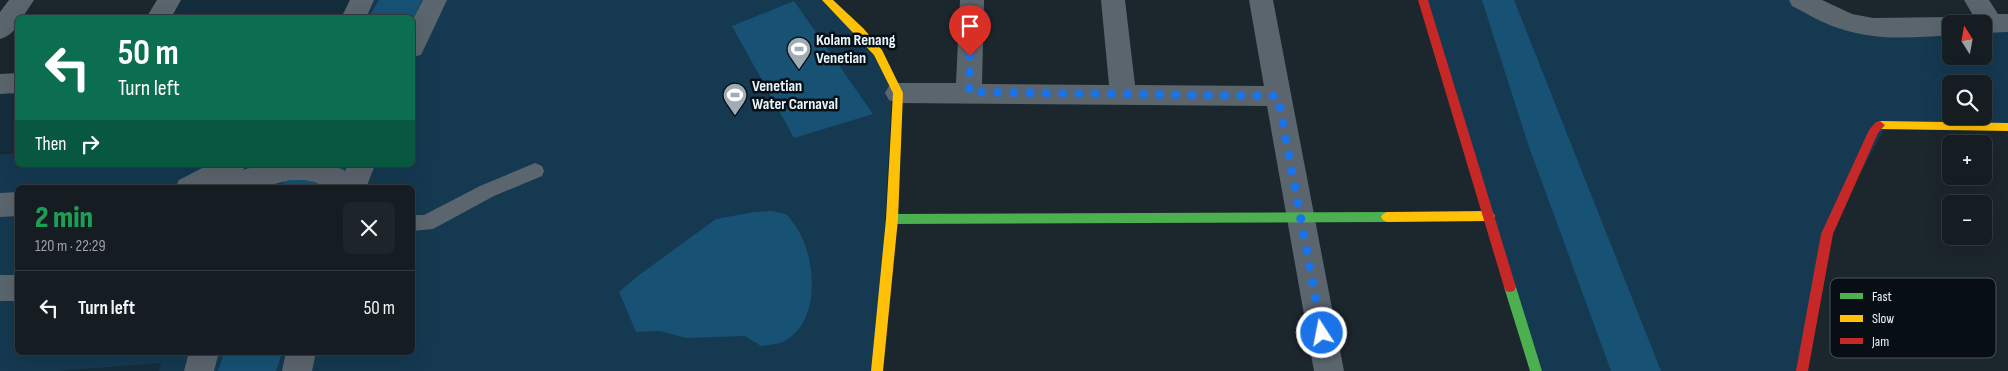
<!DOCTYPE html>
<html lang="en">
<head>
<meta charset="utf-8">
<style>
	:root { --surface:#151c22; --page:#1e252a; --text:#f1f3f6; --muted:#9da1a5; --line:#343a40 }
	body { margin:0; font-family:"Sofia Sans Condensed",sans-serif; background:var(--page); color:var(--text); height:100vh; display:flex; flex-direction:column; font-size:19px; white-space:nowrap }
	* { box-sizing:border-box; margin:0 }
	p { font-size:16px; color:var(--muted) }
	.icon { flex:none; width:28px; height:28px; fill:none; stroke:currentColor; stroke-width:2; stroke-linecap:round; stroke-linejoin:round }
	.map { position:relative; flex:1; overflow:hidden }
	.details { position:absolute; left:15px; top:185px; width:400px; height:170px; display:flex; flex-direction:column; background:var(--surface); border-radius:8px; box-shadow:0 5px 20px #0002,0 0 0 1px var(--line) }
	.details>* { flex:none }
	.guide { position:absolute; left:15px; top:15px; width:400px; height:152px; border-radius:8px; box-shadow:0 5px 20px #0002,0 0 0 1px var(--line); background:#0b6e4f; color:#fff; overflow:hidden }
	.needle { width:32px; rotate:349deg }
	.tools { position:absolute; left:1942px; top:15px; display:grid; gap:10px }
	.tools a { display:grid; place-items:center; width:50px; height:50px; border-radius:8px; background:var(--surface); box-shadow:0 5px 20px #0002,0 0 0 1px var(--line); font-size:25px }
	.pin { position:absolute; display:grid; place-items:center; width:42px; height:42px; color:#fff; margin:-51px -21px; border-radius:50% 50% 50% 0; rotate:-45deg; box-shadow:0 0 5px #0007 }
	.pin .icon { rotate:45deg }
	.me { position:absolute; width:55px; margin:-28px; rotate:349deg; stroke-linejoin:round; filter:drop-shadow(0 0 4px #0008) }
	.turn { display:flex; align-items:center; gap:18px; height:105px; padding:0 20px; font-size:22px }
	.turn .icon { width:65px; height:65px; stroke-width:2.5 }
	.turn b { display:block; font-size:35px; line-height:42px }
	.then { display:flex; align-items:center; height:48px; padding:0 20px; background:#0003; gap:10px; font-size:19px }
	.round { display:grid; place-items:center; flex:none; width:52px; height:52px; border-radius:8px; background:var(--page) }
	.overview { display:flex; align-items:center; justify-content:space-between; height:85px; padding:0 20px }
	h1 { font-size:30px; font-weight:800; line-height:38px; color:#1e9e55 }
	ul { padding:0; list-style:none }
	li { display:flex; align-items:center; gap:15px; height:75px; padding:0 20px; border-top:1px solid var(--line) }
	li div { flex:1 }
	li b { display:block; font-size:19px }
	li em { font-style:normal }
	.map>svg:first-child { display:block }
</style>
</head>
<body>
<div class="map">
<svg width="2008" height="371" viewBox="0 0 2008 371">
	<rect width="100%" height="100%" fill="#1c262d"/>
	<g fill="#142d3d">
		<polygon points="169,0 362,0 353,17 158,18"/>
		<rect x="0" y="84" width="17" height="68"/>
		<polygon points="162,363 199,371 59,371"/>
	</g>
	<g fill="#153950" fill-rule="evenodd">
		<path d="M362 0H827L893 74 877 371H159L161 363 60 371H0V154L17 153 18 165H412V18L353 17ZM18 188H412V352H18Z"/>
		<path d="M1423 0H1802L1904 29 1951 26V56H1984V24L2008 23V127L1887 124 1827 234 1802 371H1536ZM1951 84H1984V116H1951Z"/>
	</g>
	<g fill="#175174">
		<polygon points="379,0 422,0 413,19 412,18 369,17"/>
		<polygon points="1482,0 1514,0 1661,371 1611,371 1528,144"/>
		<polygon points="794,1 873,114 794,138 732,26"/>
		<polygon points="290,165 345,165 336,187 281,188"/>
		<path d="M772 211C776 212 784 213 787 215 790 217 792 222 794 224 817 254 823 326 780 343 774 345 767 345 761 346L745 336 686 338 660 331 636 332 619 292 639 275 716 219 754 212Z"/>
		<polygon points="224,353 224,352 282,353 276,371 218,371"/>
	</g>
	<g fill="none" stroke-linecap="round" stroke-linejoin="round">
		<polygon fill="#5b656d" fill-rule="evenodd" points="535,163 542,166 544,171 542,176 494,196 433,229 412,231 412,215 424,215 480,186"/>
		<g fill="#5b656d" fill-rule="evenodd">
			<path d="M9 0H34L22 18H18C18 29 10 36 0 39V12Z"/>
			<polygon points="157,0 181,0 171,18 146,18"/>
			<polygon points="350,0 374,0 366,18 341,18"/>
			<polygon points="423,0 447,0 421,55 412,57 412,21"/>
			<polygon points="960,0 984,0 982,84 1109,85 1101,0 1125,0 1135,85 1264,86 1249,0 1273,0 1344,371 1314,371 1267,106 898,103 889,100 885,93 889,86 898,83 956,83"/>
			<path d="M1789 0H1822L1852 14 1873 18 1951 17 1960 20 1962 24H1951V35C1913 38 1875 41 1838 28 1822 23 1808 14 1792 6Z"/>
			<polygon points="1964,0 1989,0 1998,14 2008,14 2008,32 1984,33 1984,24 1969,24 1974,17"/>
			<polygon points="18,73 18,93 0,94 0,74"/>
			<path d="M208 165H246L243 170C263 163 326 159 345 171L347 165H375L366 188H326L315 182 305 180H290L259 188H175L179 180Z"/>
			<polygon points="18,192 18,216 0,217 0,193"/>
			<rect x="0" y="275" width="18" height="26"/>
			<polygon points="189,352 219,352 214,371 184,371"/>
			<polygon points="286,352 316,352 312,371 282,371"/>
		</g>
		<g fill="#4caf50" fill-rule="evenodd">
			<polygon points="1387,212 1391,214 1393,217 1391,220 1387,222 892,224 888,222 886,219 888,216 892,214"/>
			<polygon points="1510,282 1514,283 1516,287 1542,371 1530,371 1504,287 1506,283"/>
		</g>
		<g fill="#ffc107" fill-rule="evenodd">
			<polygon points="822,0 833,0 863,28 882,50 903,93 898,219 883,371 871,371 886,219 893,93 874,55"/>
			<polygon points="1880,121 2008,123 2008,131 1880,129 1875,125"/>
			<polygon points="1489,211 1493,213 1495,216 1493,219 1489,221 1387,222 1383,220 1381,217 1383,214 1387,212"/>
		</g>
		<g fill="#c62828" fill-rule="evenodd">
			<polygon points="1418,0 1428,0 1516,287 1514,291 1510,292 1506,291 1504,287"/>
			<polygon points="1880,121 1885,125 1878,133 1833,234 1808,371 1796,371 1821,234 1869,130 1876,122"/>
		</g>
	</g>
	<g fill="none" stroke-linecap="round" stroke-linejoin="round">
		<polyline stroke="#1a73e8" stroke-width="9" stroke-dasharray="0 16.2" points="970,56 969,92 1278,96 1322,333"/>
	</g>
	<defs>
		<symbol id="stadium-pin" viewBox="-11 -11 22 30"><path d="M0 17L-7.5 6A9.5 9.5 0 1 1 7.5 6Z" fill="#a1adb5" stroke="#070f15"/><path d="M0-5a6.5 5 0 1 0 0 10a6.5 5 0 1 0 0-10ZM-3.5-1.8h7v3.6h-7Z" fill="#fff"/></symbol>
	</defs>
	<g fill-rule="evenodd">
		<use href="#stadium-pin" x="785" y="35" width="28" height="38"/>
		<use href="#stadium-pin" x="721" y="81" width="28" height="38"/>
	</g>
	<g text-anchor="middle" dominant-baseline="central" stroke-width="5" stroke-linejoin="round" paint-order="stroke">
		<g font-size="16" font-weight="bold" fill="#e8f5fe" stroke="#070f15" text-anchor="start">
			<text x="816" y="40">Kolam Renang<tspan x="816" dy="18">Venetian</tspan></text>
			<text x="752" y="86">Venetian<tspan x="752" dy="18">Water Carnaval</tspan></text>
		</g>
	</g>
	<rect x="1830" y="278" width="166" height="80" rx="8" fill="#070f15" stroke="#4a545b" stroke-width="1"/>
	<rect x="1840" y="293" width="23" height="6" fill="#4caf50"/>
	<rect x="1840" y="315" width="23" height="7" fill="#ffc107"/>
	<rect x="1840" y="338" width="23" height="6" fill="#c62828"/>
	<g font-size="14" fill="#e8f5fe">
		<text x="1872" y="301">Fast</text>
		<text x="1872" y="323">Slow</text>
		<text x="1872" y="346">Jam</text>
	</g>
</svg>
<div class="tools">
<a><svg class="needle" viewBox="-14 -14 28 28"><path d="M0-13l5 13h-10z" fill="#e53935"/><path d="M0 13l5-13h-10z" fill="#9da1a5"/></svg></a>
<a><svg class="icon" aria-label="search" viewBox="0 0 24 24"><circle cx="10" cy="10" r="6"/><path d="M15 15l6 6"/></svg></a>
<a>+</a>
<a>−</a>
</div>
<div class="pin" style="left:970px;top:56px;background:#d93025"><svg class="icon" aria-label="arrive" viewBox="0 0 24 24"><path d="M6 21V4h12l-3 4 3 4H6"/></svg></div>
<svg class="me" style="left:1322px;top:333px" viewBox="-20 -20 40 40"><circle r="17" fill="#1a73e8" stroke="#fff" stroke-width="3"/><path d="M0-11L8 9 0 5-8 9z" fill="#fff"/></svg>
<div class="guide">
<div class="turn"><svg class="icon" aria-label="left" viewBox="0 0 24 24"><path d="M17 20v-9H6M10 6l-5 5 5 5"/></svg><div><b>50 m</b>Turn left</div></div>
<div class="then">Then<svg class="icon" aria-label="right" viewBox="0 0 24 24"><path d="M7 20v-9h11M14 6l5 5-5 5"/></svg></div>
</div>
<section class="details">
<div class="overview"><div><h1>2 min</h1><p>120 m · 22:29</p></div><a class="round"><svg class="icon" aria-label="close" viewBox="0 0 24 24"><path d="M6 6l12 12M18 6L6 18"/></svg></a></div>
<ul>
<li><svg class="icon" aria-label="left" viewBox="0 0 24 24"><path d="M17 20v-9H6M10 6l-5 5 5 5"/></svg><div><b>Turn left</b></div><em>50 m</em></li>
</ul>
</section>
</div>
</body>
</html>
